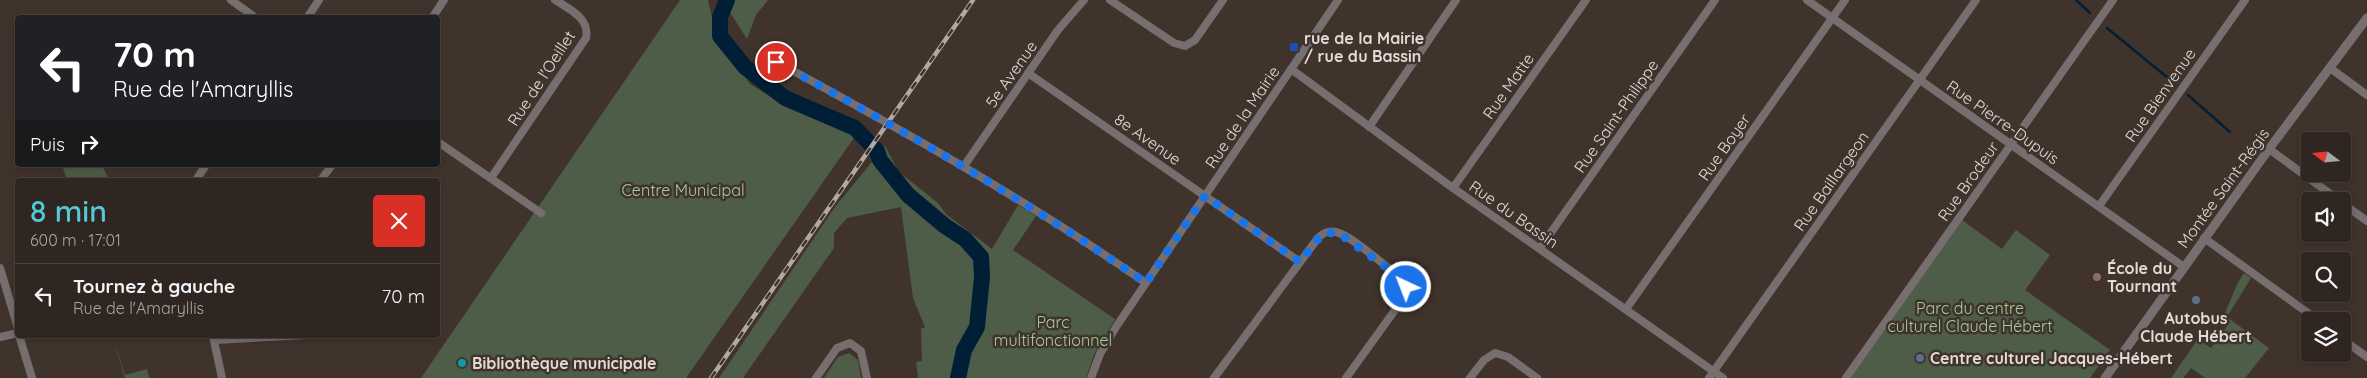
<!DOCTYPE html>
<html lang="fr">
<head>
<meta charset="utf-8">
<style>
	:root { --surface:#302621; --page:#382e2a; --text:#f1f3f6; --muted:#a8a5a5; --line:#4b433f; --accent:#52cbd7 }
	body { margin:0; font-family:Quicksand,sans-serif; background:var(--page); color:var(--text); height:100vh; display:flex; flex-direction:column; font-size:19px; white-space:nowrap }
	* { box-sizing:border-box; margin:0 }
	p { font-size:16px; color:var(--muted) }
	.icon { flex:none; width:28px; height:28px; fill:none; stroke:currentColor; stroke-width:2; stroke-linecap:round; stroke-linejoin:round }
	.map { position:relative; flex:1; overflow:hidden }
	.side { position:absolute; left:15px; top:178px; width:425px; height:160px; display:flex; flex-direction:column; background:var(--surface); border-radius:5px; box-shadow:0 2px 8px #0003,0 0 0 1px var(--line) }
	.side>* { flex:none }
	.top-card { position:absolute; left:15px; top:15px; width:425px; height:152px; border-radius:5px; box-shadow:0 2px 8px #0003,0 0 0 1px var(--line); background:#202124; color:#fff; overflow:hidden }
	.needle { width:32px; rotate:286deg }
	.controls { position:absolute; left:2301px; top:132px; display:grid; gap:10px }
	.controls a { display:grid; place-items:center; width:50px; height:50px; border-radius:5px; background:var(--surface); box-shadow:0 2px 8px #0003,0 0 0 1px var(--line); font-size:25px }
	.pin { position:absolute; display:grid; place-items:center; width:42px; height:42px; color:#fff; margin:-21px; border:2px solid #fff; border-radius:50%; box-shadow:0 1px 5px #0007 }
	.me { position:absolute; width:55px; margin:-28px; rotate:317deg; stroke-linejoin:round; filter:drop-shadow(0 0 4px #0008) }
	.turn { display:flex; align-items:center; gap:18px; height:105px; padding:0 15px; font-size:22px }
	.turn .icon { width:65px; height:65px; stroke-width:2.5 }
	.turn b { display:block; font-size:35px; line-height:42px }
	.then { display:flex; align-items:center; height:48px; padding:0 15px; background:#0003; gap:10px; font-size:19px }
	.round { display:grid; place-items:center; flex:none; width:52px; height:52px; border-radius:5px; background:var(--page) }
	.overview { display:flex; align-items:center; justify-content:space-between; height:85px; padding:0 15px }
	h1 { font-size:30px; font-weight:600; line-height:38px; color:var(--accent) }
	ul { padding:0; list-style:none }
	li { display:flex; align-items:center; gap:15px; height:65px; padding:0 15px; border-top:1px solid var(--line) }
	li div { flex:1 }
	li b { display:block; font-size:19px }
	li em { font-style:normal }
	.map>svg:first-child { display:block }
</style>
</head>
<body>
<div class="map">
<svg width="2367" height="378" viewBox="0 0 2367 378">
	<rect width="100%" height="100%" fill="#40332c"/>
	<g fill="#4d5d48">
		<polygon points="680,0 708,0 717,38 750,84 779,102 822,119 856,135 686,378 421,378"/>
		<polygon points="722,0 768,0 756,15 747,39"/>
		<polygon points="885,146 899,172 938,203 946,214 992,249 1018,205 1036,216 1013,250 1115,319 1094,355 1086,378 918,378 916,362 922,361 921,329 925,327 913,298 901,207 847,218 834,233 834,248 743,378 719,378 835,207"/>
		<polygon points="62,165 102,165 109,180 67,180"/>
		<polygon points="1962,220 2002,249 2016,230 2050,255 2025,290 2110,350 2090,378 1851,378"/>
		<polygon points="2244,273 2251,278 2227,317 2269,348 2245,378 2205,378 2191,368 2183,378 2171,378 2198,339 2211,348 2230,322 2224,316 2237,284"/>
		<polygon points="112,335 125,375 147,369 149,378 125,378"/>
		<polygon points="849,353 858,360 861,378 824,378 838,357"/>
	</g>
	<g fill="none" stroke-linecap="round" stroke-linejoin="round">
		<g stroke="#001f36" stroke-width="2.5">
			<polyline points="2076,0 2090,13"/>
			<polyline points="2107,28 2174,83"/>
			<polyline points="2188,95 2230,132"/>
		</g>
		<polyline stroke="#001f36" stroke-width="16" points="727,0 720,17 720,36 745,67 785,98 855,128 877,151 880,160 908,195 945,226 965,239 981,257 982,277 977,327 964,350 958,378"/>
		<g stroke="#766e6f" stroke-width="8">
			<polyline points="231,0 256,18"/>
			<polyline points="1110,0 1174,43 1185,46 1195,40 1223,0"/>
			<polyline points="1807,0 2184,267"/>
			<polyline points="307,18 319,0"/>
			<polyline points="432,18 444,0"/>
			<path d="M764 55C895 126 1024 198 1146 283"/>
			<polyline points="2330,68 2367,95"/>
			<polyline points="1291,69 1446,183 1723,378"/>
			<polyline points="1028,73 1300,262"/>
			<polyline points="1369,127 1456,0"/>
			<polyline points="438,142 541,213"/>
			<polyline points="2269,149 2340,201"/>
			<polyline points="964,166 1058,30 1084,0"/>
			<path d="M491 178 586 38C590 18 569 9 555 0"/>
			<polyline points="196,180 206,165"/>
			<polyline points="321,180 332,165"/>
			<polyline points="1453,188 1586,0"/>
			<polyline points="2342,203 2367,221"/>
			<polyline points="2099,206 2245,0"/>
			<polyline points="2204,238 2319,321"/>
			<polyline points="1540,248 1715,0"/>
			<polyline points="0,268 18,328"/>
			<polyline points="1626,309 1845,0"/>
			<polyline points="19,335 32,378"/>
			<polyline points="213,336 222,378"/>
			<polyline points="0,337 18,333"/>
			<polyline points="2342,339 2367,357"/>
			<polyline points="215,340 306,335"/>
			<polyline points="816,378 837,348 850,343 861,351 867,378"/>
			<polyline points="1091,378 1100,354 1116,327 1338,0"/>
			<path d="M1214 378 1318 238C1323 233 1328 230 1336 232 1351 235 1386 267 1400 277L1406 287 1403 299 1346 378"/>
			<polyline points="1470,378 1484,360 1495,353 1508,357 1537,378"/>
			<polyline points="1709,378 1976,0"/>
			<polyline points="1846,378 2113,0"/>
		</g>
		<polyline stroke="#766e6f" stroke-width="9" points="2105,378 2269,149 2367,18"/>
		<defs>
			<polyline id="rail" points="711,378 973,0"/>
		</defs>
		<use href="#rail" stroke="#b3a9a3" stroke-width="4.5"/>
		<use href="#rail" stroke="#40332c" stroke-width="2.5" stroke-dasharray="8" stroke-linecap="butt"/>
	</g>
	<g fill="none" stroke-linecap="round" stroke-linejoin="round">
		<path stroke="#1a73e8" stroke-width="9" stroke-dasharray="0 16.2" d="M776 62C903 130 1027 201 1146 283L1205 196 1300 262 1322 234 1337 232 1400 277 1406 287"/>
	</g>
	<rect fill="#1a4fb4" stroke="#40332c" stroke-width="2" x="1289" y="42" width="10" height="10" rx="2.5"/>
	<circle fill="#8d6e63" stroke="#40332c" stroke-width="2" cx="2097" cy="277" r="5"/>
	<g fill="#5c6f8a" stroke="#40332c" stroke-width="2">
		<circle cx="2196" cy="300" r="5"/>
		<circle cx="1920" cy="358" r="5"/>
	</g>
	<circle fill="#0f9aa8" stroke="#40332c" stroke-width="2" cx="462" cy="363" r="5"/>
	<g text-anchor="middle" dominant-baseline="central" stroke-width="5" stroke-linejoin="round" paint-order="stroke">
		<g font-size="16" font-weight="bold" fill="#e3dad5" stroke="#40332c" text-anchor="start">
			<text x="1304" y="38">rue de la Mairie<tspan x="1304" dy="18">/ rue du Bassin</tspan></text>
			<text x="2107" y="268">École du<tspan x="2107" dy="18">Tournant</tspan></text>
			<text x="2196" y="318" text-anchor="middle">Autobus<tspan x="2196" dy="18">Claude Hébert</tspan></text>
			<text x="1930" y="358">Centre culturel Jacques-Hébert</text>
			<text x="472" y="363">Bibliothèque municipale</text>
		</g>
		<g font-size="16" fill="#e3dad5" stroke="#40332c">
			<text transform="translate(1011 74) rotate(-55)">5e Avenue</text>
			<text transform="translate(541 78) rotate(-57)">Rue de l'Oeillet</text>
			<text transform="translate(1508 86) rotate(-55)">Rue Matte</text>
			<text transform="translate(2160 95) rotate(-55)">Rue Bienvenue</text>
			<text transform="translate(1616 116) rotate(-55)">Rue Saint-Philippe</text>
			<text transform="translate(1242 117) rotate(-56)">Rue de la Mairie</text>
			<text transform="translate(2003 122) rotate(35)">Rue Pierre-Dupuis</text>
			<text transform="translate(1148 139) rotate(35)">8e Avenue</text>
			<text transform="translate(1724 147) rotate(-55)">Rue Boyer</text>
			<text transform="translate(1831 181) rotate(-55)">Rue Baillargeon</text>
			<text transform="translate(1968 181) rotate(-55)">Rue Brodeur</text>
			<text transform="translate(2223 188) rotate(-54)">Montée Saint-Régis</text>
			<text transform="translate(1514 214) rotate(35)">Rue du Bassin</text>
		</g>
		<g font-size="16" fill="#a4ce97" stroke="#40332c">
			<text x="683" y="190">Centre Municipal</text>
			<text x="1970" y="308">Parc du centre<tspan x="1970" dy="18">culturel Claude Hébert</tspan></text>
			<text x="1053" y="322">Parc<tspan x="1053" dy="18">multifonctionnel</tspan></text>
		</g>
	</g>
</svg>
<div class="controls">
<a><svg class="needle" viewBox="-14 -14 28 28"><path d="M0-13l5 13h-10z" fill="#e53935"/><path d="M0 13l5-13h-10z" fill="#a8a5a5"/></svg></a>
<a><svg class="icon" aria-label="sound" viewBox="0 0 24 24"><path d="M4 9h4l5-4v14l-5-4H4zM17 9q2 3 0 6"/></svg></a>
<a><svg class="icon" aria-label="search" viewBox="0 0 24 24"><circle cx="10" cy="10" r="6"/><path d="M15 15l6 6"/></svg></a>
<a><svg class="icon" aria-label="layers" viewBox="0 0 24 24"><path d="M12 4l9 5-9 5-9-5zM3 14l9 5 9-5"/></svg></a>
</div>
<div class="pin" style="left:776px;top:62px;background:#d93025"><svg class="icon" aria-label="arrive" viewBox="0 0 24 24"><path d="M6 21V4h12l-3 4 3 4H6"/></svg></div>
<svg class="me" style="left:1406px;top:287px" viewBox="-20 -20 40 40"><circle r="17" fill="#1a73e8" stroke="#fff" stroke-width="3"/><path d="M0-11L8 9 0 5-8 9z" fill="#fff"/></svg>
<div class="top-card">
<div class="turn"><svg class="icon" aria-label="left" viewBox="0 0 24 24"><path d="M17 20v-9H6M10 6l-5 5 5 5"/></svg><div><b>70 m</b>Rue de l'Amaryllis</div></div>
<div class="then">Puis<svg class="icon" aria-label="right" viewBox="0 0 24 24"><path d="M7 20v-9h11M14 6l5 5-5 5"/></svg></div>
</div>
<section class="side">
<div class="overview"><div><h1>8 min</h1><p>600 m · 17:01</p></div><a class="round" style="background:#d93025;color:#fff"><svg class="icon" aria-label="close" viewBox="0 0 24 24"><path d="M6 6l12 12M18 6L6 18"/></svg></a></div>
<ul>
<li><svg class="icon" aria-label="left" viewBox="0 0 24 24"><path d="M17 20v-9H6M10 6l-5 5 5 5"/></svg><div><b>Tournez à gauche</b><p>Rue de l'Amaryllis</p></div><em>70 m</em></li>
</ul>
</section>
</div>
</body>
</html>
